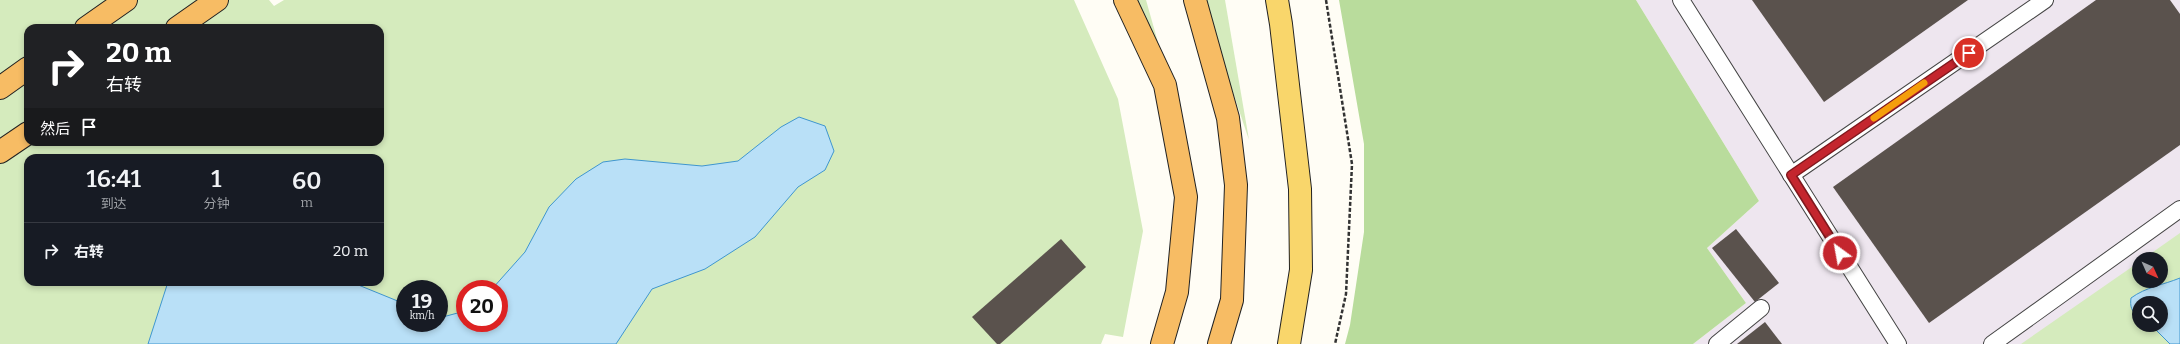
<!DOCTYPE html>
<html lang="zh">
<head>
<meta charset="utf-8">
<style>
	:root { --surface:#171b24; --page:#242831; --text:#f1f3f6; --muted:#9ea1a6; --line:#363941 }
	body { margin:0; font-family:Bitter,"Noto Sans SC",serif; background:var(--page); color:var(--text); height:100vh; display:flex; flex-direction:column; font-size:15px; white-space:nowrap }
	* { box-sizing:border-box; margin:0 }
	p { font-size:13px; color:var(--muted) }
	.icon { flex:none; width:22px; height:22px; fill:none; stroke:currentColor; stroke-width:2; stroke-linecap:round; stroke-linejoin:round }
	.map { position:relative; flex:1; overflow:hidden }
	.drawer { position:absolute; left:24px; top:154px; width:360px; height:132px; display:flex; flex-direction:column; background:var(--surface); border-radius:12px; box-shadow:0 2px 6px #0003 }
	.drawer>* { flex:none }
	.guide { position:absolute; left:24px; top:24px; width:360px; height:122px; border-radius:12px; box-shadow:0 2px 6px #0003; background:#202124; color:#fff; overflow:hidden }
	.needle { width:26px; rotate:135deg }
	.buttons { position:absolute; left:2132px; top:252px; display:grid; gap:8px }
	.buttons a { display:grid; place-items:center; width:36px; height:36px; border-radius:50%; background:var(--surface); box-shadow:0 2px 6px #0003; font-size:20px }
	.speed { position:absolute; left:396px; top:280px; display:flex; gap:8px; font-size:20px; font-weight:700; text-align:center }
	.speed>* { display:grid; place-content:center; width:52px; height:52px; border-radius:50%; background:var(--surface); box-shadow:0 2px 6px #0003; line-height:1 }
	.speed small { font-size:10px; font-weight:400 }
	.speed .limit { border:6px solid #d22; background:#fff; color:#111 }
	.pin { position:absolute; display:grid; place-items:center; width:34px; height:34px; color:#fff; margin:-17px; border:2px solid #fff; border-radius:50%; box-shadow:0 1px 4px #0007 }
	.me { position:absolute; width:44px; margin:-22px; rotate:328deg; stroke-linejoin:round; filter:drop-shadow(0 0 3px #0008) }
	.turn { display:flex; align-items:center; gap:14px; height:84px; padding:0 16px; font-size:18px }
	.turn .icon { width:52px; height:52px; stroke-width:2.5 }
	.turn b { display:block; font-size:28px; line-height:34px }
	.then { display:flex; align-items:center; height:38px; padding:0 16px; background:#0003; gap:8px; font-size:15px }
	.eta { display:flex; justify-content:space-evenly; align-items:center; height:68px; text-align:center }
	.eta b { font-size:24px; font-weight:600; line-height:28px }
	ul { padding:0; list-style:none }
	li { display:flex; align-items:center; gap:12px; height:56px; padding:0 16px; border-top:1px solid var(--line) }
	li div { flex:1 }
	li b { display:block; font-size:15px }
	li em { font-style:normal }
	.map>svg:first-child { display:block }
</style>
</head>
<body>
<div class="map">
<svg width="2180" height="344" viewBox="0 0 2180 344">
	<rect width="100%" height="100%" fill="#fffdf5"/>
	<path fill="#eee6ef" fill-rule="evenodd" d="M1636 0H2180V344H1693L1746 303 1707 248 1759 201ZM2139 259H2161V281H2139ZM2139 303H2161V325H2139Z"/>
	<g fill="#d5ebbd" fill-rule="evenodd">
		<path d="M0 0H269L274 6 284 0H1074L1118 99 1143 231 1123 337 1105 334 1101 344H0ZM28 28H380V142H28ZM28 158H380V282H28ZM405 289H439V323H405ZM465 289H499V323H465Z"/>
		<polygon points="1123,0 1146,0 1165,67"/>
		<polygon points="1202,0 1225,0 1249,140"/>
		<path d="M2180 233V344H2021L2139 262V281H2161V259H2143ZM2139 303H2161V325H2139Z"/>
	</g>
	<polygon fill="#b9dc9c" points="1339,0 1636,0 1759,201 1707,248 1746,303 1693,344 1345,344 1350,325 1364,232 1364,144"/>
	<g fill="#b9e0f7" stroke="#3f96cf">
		<polygon points="799,117 825,126 834,151 825,170 798,187 755,237 705,269 652,289 616,344 148,344 168,282 351,282 405,304 405,323 439,323 439,318 465,311 465,323 499,323 499,289 492,289 525,252 549,207 576,179 603,162 625,159 702,166 738,161 781,127"/>
		<path d="M2180 278V344H2170L2151 325H2161V303H2139V316C2131 312 2130 306 2131 298 2146 287 2163 285 2180 278Z"/>
	</g>
	<g fill="#5a524d">
		<polygon points="1752,0 1968,0 1824,102"/>
		<polygon points="2096,0 2170,0 2180,14 2180,145 1929,323 1833,187"/>
		<polygon points="1736,229 1779,283 1755,302 1712,248"/>
		<polygon points="1061,239 1086,267 1000,344 997,344 972,317"/>
		<polygon points="1765,322 1782,344 1737,344"/>
	</g>
	<g fill="none" stroke-linecap="round" stroke-linejoin="round">
		<defs>
			<g id="service">
				<polyline points="1681,0 1898,344"/>
				<polyline points="1791,175 2045,0"/>
				<polyline points="1717,344 1761,308"/>
				<polyline points="1992,344 2180,209"/>
			</g>
			<polyline id="primary" points="1277,0 1281,24 1300,189 1301,270 1289,344"/>
			<g id="trunk">
				<polyline points="1125,0 1165,85 1186,197 1177,292 1162,344"/>
				<polyline points="1195,0 1228,118 1236,185 1232,300 1219,344"/>
				<polyline points="86,28 126,0"/>
				<polyline points="177,28 217,0"/>
				<polyline points="0,88 28,68"/>
				<polyline points="0,152 28,133"/>
			</g>
		</defs>
		<use href="#service" stroke="#444" stroke-width="18"/>
		<use href="#primary" stroke="#222" stroke-width="24"/>
		<use href="#trunk" stroke="#222" stroke-width="24"/>
		<polyline stroke="#333" stroke-width="2.5" stroke-dasharray="4 2" stroke-linecap="butt" points="1326,0 1352,164 1346,294 1335,344"/>
		<use href="#service" stroke="#fff" stroke-width="16"/>
		<use href="#primary" stroke="#f9d66b" stroke-width="22"/>
		<use href="#trunk" stroke="#f7bc64" stroke-width="22"/>
	</g>
	<g fill="none" stroke-linecap="round" stroke-linejoin="round">
		<defs>
			<polyline id="route" points="1840,253 1791,175 1969,53"/>
		</defs>
		<use href="#route" stroke="#7f191e" stroke-width="10"/>
		<use href="#route" stroke="#c4262e" stroke-width="7"/>
		<polyline stroke="#f59e0b" stroke-width="7" points="1874,118 1924,83"/>
	</g>
</svg>
<div class="buttons">
<a><svg class="needle" viewBox="-14 -14 28 28"><path d="M0-13l5 13h-10z" fill="#e53935"/><path d="M0 13l5-13h-10z" fill="#9ea1a6"/></svg></a>
<a><svg class="icon" aria-label="search" viewBox="0 0 24 24"><circle cx="10" cy="10" r="6"/><path d="M15 15l6 6"/></svg></a>
</div>
<div class="speed"><div>19<small>km/h</small></div><div class="limit">20</div></div>
<div class="pin" style="left:1969px;top:53px;background:#d93025"><svg class="icon" aria-label="arrive" viewBox="0 0 24 24"><path d="M6 21V4h12l-3 4 3 4H6"/></svg></div>
<svg class="me" style="left:1840px;top:253px" viewBox="-20 -20 40 40"><circle r="17" fill="#c4262e" stroke="#fff" stroke-width="3"/><path d="M0-11L8 9 0 5-8 9z" fill="#fff"/></svg>
<div class="guide">
<div class="turn"><svg class="icon" aria-label="right" viewBox="0 0 24 24"><path d="M7 20v-9h11M14 6l5 5-5 5"/></svg><div><b>20 m</b>右转</div></div>
<div class="then">然后<svg class="icon" aria-label="arrive" viewBox="0 0 24 24"><path d="M6 21V4h12l-3 4 3 4H6"/></svg></div>
</div>
<section class="drawer">
<div class="eta">
<div><b>16:41</b><p>到达</p></div>
<div><b>1</b><p>分钟</p></div>
<div><b>60</b><p>m</p></div>
</div>
<ul>
<li><svg class="icon" aria-label="right" viewBox="0 0 24 24"><path d="M7 20v-9h11M14 6l5 5-5 5"/></svg><div><b>右转</b></div><em>20 m</em></li>
</ul>
</section>
</div>
</body>
</html>
